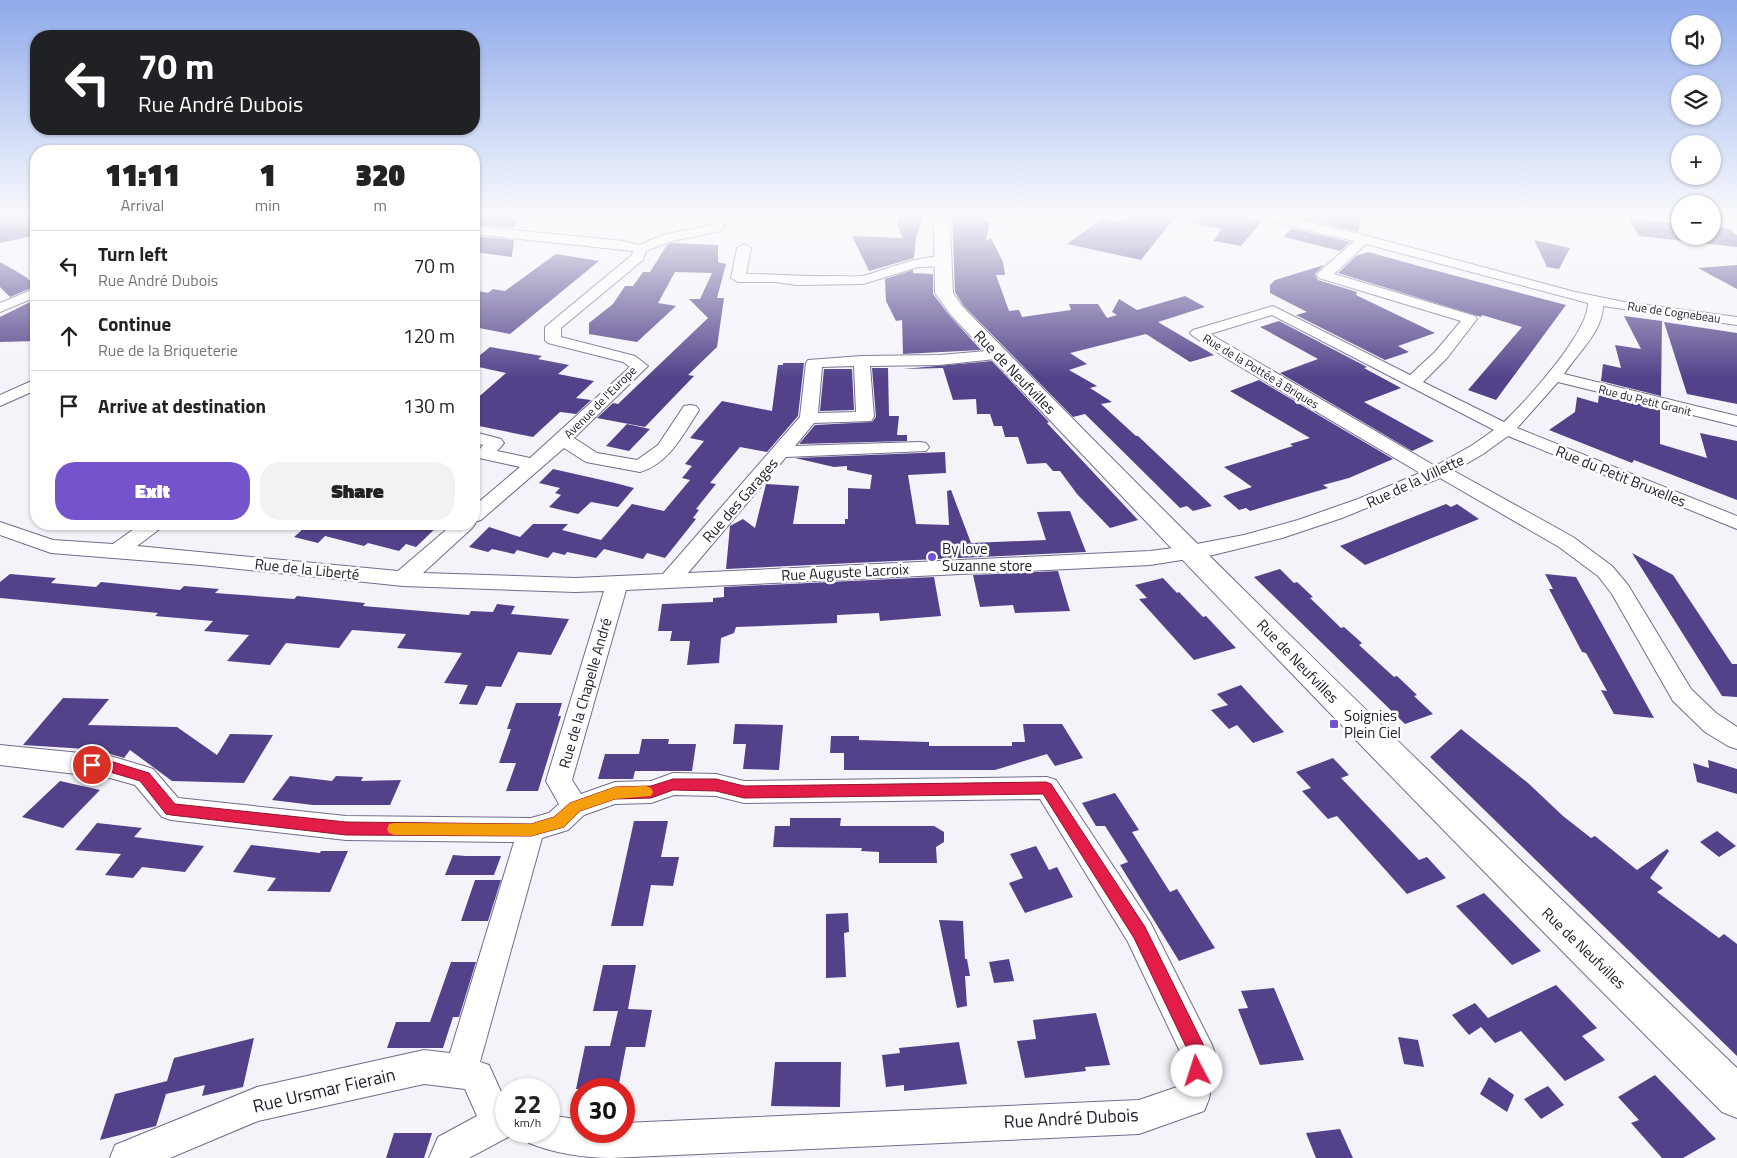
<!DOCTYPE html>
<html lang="en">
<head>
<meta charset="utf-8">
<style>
	:root { --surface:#fff; --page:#f2f2f2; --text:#222; --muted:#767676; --line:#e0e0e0; --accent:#7453cd }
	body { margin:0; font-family:"Titillium Web",sans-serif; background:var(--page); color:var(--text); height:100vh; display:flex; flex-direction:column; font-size:19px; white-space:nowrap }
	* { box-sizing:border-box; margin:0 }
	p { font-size:16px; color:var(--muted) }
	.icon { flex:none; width:28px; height:28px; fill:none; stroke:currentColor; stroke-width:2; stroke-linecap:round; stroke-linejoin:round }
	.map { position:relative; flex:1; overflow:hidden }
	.panel { position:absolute; left:30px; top:145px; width:450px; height:385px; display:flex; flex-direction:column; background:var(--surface); border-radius:20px; box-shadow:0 1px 4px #0004 }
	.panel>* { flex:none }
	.top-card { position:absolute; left:30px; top:30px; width:450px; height:105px; border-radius:20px; box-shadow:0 1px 4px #0004; background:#202124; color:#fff; overflow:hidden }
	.controls { position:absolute; left:1671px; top:15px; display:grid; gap:10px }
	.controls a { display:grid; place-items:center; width:50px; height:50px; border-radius:50%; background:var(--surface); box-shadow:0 1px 4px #0004; font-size:25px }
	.speed { position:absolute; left:495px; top:1078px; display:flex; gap:10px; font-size:25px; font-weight:700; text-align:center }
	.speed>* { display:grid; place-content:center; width:65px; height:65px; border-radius:50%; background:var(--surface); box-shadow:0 1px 4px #0004; line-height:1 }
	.speed small { font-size:12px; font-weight:400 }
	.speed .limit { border:8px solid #d22; background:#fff; color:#111 }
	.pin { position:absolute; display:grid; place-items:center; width:42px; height:42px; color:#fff; margin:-21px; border:2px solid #fff; border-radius:50%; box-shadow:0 1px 5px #0007 }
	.me { position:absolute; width:55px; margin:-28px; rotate:355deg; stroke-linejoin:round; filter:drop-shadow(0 0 4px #0008) }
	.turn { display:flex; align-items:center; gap:18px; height:105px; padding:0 25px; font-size:22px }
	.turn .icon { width:65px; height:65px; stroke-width:2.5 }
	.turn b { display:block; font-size:35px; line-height:42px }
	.eta { display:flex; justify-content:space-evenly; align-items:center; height:85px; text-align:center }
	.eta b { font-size:30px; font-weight:800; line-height:35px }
	.primary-button { display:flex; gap:10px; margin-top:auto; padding:10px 25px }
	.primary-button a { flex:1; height:58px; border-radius:20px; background:var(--accent); color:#fff; font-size:20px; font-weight:800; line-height:58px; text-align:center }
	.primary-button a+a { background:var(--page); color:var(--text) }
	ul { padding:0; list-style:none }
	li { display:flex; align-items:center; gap:15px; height:70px; padding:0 25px; border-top:1px solid var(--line) }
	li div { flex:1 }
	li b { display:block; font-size:19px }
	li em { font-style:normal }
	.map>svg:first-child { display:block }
</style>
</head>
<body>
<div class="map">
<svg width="1737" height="1158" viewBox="0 0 1737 1158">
	<rect width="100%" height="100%" fill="#f4f3fa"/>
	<g fill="#53428a">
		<polygon points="0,215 36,215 36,235 0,243"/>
		<polygon points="474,215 517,215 515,228 474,224"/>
		<polygon points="924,215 916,238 914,258 869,271 852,236 903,238 898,227 898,216"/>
		<polygon points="952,215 985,215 985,221 990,222 986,241 991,238 1003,262 1005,275 996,275 1009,311 1019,310 1022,317 1071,310 1069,304 1098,304 1107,318 1117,315 1112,312 1119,299 1137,310 1185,296 1205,307 1158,322 1214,355 1190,362 1146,334 1070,353 1087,364 1069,370 1097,386 1090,388 1112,402 1101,404 1136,436 1138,436 1212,506 1193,511 1187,506 1180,508 1085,414 1073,417 963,305 955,292"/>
		<polygon points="1122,215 1177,215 1141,260 1067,244 1103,218 1121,222"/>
		<polygon points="1193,215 1244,215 1262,221 1241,246 1214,241 1221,229 1192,223"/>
		<polygon points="1303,215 1362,215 1358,232 1301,218"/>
		<polygon points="1628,218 1680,224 1680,236 1712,236 1712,227 1730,229 1737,235 1737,247 1639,236"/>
		<polygon points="1291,228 1350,242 1340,251 1284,237"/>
		<polygon points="474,236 514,240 512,257 474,252"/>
		<polygon points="1534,240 1570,248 1559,269 1547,267"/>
		<polygon points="671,243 718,245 718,262 726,264 717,298 724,298 717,347 688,375 694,376 645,427 597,418 613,403 618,404 708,318 689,299 700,299 712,273 675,272 658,303 676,306 637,342 589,334 589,323 613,304 625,286 633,286 643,272 650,272 667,245"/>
		<polygon points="1368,252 1426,268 1566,305 1496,400 1468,390 1522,327 1482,315 1481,317 1338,273 1356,256"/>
		<polygon points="556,254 599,261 510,334 474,327 474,290 488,293 493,289 505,291"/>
		<polygon points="0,262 26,277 36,286 10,297 0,287"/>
		<polygon points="1324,265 1315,274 1318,280 1357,292 1356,295 1435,333 1398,346 1409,352 1385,360 1296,315 1307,312 1270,293 1270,285 1275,280"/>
		<polygon points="1737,265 1737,289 1698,268"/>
		<polygon points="913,270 913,273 933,274 933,294 949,315 981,350 903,354 902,320 896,321 886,301 885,279"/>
		<polygon points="36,299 36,341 0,342 0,317"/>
		<polygon points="1624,316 1662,321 1661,396 1601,381 1603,364 1621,368 1615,345 1641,349"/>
		<polygon points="1279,321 1367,367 1364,368 1401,388 1364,402 1434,441 1412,451 1280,373 1318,359 1260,327"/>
		<polygon points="1664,322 1737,333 1737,404 1687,394"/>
		<polygon points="490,347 542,356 538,359 569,365 558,374 594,381 576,398 591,400 576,414 560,412 533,437 474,425 474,401 506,373 474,366 474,360"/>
		<polygon points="992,361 1049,422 1047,423 1138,520 1110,528 1077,494 1060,471 1053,471 1046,463 1027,464 1018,437 1005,437 1002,426 994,426 990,414 977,414 976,399 953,400 943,368 903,369"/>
		<polygon points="783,363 804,363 798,416 767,452 740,447 710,483 716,484 696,509 699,510 693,518 696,519 665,558 647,553 643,559 604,549 596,558 567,552 565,555 553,552 548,558 517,550 514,554 492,549 488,552 469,547 489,527 520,537 533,524 568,524 562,530 601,540 632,504 664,511 690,480 682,478 692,466 685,464 704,441 690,438 722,401 772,411 778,365 783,365"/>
		<polygon points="872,368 888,368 889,416 899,416 897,435 907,435 907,441 799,444 815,425 872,422 876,417"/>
		<polygon points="824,369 852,369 854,410 820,411"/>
		<polygon points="1259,380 1393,459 1349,478 1323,485 1328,488 1250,511 1246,508 1239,510 1223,496 1252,487 1224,467 1293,446 1290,444 1310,438 1230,391"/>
		<polygon points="1599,394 1660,409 1660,444 1707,458 1700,433 1737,441 1737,500 1634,460 1632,463 1549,430 1575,412 1577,397 1598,403"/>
		<polygon points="627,424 650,429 629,451 606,446"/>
		<polygon points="945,452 946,473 908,475 916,524 949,525 947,491 951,490 971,543 1046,540 1037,512 1070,511 1086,552 726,569 730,526 743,519 755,528 766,484 799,486 793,524 845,524 845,519 848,519 848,488 870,489 872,475 847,470 847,466 834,467 795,458"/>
		<polygon points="553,469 615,483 634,488 618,507 591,502 578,514 549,507 561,495 555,493 560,488 539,483"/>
		<polygon points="1446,504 1451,507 1457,504 1479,519 1365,565 1340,546"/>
		<polygon points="301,524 440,524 416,547 406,544 399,551 368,543 364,546 325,536 318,543 294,537 302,530"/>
		<polygon points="1632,553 1673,575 1732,664 1737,664 1737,697 1722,696"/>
		<polygon points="1280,569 1294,583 1297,582 1313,597 1310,598 1341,628 1344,627 1362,643 1359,645 1394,677 1397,676 1417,695 1414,696 1433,714 1405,724 1254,577"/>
		<polygon points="1058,571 1070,611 1015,613 1013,605 980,607 973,575"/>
		<polygon points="10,574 56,578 51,583 96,587 101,582 180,590 184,586 219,589 215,593 294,599 297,596 365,603 363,606 469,615 471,611 493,612 497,604 515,606 511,614 569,619 551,655 518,652 501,687 486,686 477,705 459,704 468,685 444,683 462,653 397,648 406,634 352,630 339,648 286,643 270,665 227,661 249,635 204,631 213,621 155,616 158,613 0,598 0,582"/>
		<polygon points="1545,574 1576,577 1654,718 1614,714 1601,690 1607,691 1586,653 1582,652 1549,589 1553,589"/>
		<polygon points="934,577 941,616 880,621 879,613 837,615 837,623 736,627 734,633 721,638 719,663 687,665 690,641 670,641 672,631 658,631 662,604 713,602 713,598 724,597 724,587"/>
		<polygon points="1163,578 1177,593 1179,592 1203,617 1206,616 1236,648 1194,660 1139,599 1147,598 1135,585"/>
		<polygon points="1241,685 1284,732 1253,743 1237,725 1229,729 1211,710 1228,705 1217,694"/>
		<polygon points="63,698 109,699 88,725 177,727 217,755 230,734 273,735 244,783 172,781 130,750 124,758 110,754 84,752 86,749 23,745"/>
		<polygon points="516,703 562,703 558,716 561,716 538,791 506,791 516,763 499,763 511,729 507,729"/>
		<polygon points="735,724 783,725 779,770 743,769 746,744 733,744"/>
		<polygon points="1023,724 1062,724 1083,758 1055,766 1047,754 995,770 844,770 844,753 830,753 831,736 859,736 859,740 929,742 929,746 1012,746 1012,742 1025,742"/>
		<polygon points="1461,729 1528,783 1563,816 1591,838 1595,836 1637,870 1667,849 1669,851 1650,878 1663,888 1657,892 1719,938 1724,934 1737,944 1737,1056 1430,757"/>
		<polygon points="642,739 669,739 668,744 696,744 692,771 635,771 633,779 598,779 605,754 639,754"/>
		<polygon points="1333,758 1349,775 1341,778 1419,860 1427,857 1446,878 1407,894 1337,816 1328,819 1302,791 1311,788 1296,772"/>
		<polygon points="1708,760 1737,769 1737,794 1697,782 1693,763 1709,768"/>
		<polygon points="290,776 332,781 336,776 363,777 361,781 401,780 390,805 313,805 272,800"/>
		<polygon points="60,781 100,790 63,828 22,817"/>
		<polygon points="1115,793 1139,830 1132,832 1170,892 1177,889 1215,948 1179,961 1120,865 1128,862 1105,826 1096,826 1082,803"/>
		<polygon points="790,818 841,818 840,826 934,826 944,832 944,842 936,847 937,863 879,863 879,852 861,851 862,848 773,847 775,826 790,826"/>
		<polygon points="634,821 668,821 661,857 679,857 673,886 651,885 643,926 611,926"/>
		<polygon points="97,823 142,828 134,837 204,846 185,872 142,867 133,878 105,875 121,854 75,850"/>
		<polygon points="1717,831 1736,846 1719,857 1700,842"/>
		<polygon points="251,845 320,853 321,851 348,851 330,892 267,891 276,878 233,872"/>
		<polygon points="1036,846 1049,870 1057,867 1073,897 1025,913 1009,883 1023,878 1010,854"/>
		<polygon points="453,855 466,856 501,856 494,875 445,875"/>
		<polygon points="475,880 501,880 488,921 461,921"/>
		<polygon points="1484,893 1541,951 1512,965 1456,906"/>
		<polygon points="848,913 849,932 844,933 846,977 826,978 826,914"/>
		<polygon points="939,920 963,921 965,959 967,959 970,976 965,976 967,1006 957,1008"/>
		<polygon points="1009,959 1014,981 994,983 989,962"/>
		<polygon points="451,962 476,962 459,1017 453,1017 443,1048 387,1048 396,1022 430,1022"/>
		<polygon points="603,965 636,965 628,1009 652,1010 645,1047 626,1047 618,1089 576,1089 585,1046 610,1046 618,1011 593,1011"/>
		<polygon points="1556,985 1597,1028 1582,1036 1605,1060 1565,1081 1521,1031 1495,1043 1481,1027 1469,1035 1452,1015 1475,1003 1488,1018"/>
		<polygon points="1274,988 1304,1060 1260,1065 1238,1009 1248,1008 1241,991"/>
		<polygon points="1096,1013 1110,1065 1085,1067 1086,1071 1025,1078 1017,1041 1036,1039 1033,1020"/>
		<polygon points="1398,1037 1418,1040 1424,1067 1404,1064"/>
		<polygon points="254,1038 243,1087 202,1096 205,1085 166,1094 156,1126 100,1140 115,1094 167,1081 174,1058"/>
		<polygon points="959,1042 967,1084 904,1091 904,1085 886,1087 882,1055 900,1053 899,1048"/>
		<polygon points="775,1062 841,1062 840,1107 771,1106"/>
		<polygon points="1655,1075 1677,1098 1716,1139 1683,1158 1662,1158 1631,1123 1639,1120 1618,1097"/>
		<polygon points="1489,1077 1514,1095 1507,1112 1480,1094"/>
		<polygon points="1548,1086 1564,1105 1541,1119 1524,1099"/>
		<polygon points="1340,1129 1353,1158 1316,1158 1306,1133"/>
		<polygon points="394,1133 432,1133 424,1158 386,1158"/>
	</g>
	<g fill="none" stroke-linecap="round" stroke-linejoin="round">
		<defs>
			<g id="minor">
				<path d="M717 215H729L721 231 672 241 646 251 643 260 561 328V337L635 356 648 366 574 438 597 453 637 460 658 445 684 406 690 405 696 406 699 410C684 433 669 464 640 472L586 462 564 448 481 520 474 522V506L520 467 479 458 476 454 483 445 474 443V432L501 439 504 443 497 451 530 458 630 367 623 362 548 343 545 340V327L632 255 633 251 474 234V226L623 241 639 245 663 235 712 225Z"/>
				<path d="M1255 215H1279L1364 235 1575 292 1624 302 1737 317V325L1603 306C1603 331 1577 354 1564 374L1737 416V426L1558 382 1517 428 1737 516V529L1508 436 1483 454 1454 471 1573 537 1612 566 1628 585 1691 689 1716 713 1737 727V749L1728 746 1705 732 1673 701 1612 594 1598 576 1559 547 1440 478 1342 518 1282 538 1213 555 1150 565 626 590 572 780 581 794 615 782 651 781 673 773 716 774 744 781 1047 777 1056 780 1150 922 1212 1045 1216 1057 1209 1099 1204 1111 1139 1134 611 1158C585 1158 553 1153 529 1143L524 1131H549V1115L581 1120V1131H624V1123L1139 1100 1177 1087 1183 1058 1128 942 1040 799 744 803 716 796 674 795 651 803 615 804 584 815 568 830 542 838 480 1062 489 1065 506 1103V1131H512L510 1136 469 1158H429L438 1137 477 1116 465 1089 424 1084 258 1121 170 1158H110L115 1145 257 1087 424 1050 450 1053 514 842 346 840 171 820 162 817 135 785 110 778 0 765V745L110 756 144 766 153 769 178 798 346 816 531 818 549 813 559 804 546 781 604 591 575 592 403 586 201 565 51 553 0 535V522L53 540 113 544 141 524H164L161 528 137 546 398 571 453 524H474V522L475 524 472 528 423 573 575 578 663 574 800 417 806 363 808 360 862 356 939 355 999 350 1005 352 1007 355 1005 358 939 365 870 366 874 417 871 421 814 423 795 446 920 442 926 443 929 447 926 451 786 457 688 573 1150 551 1181 547 1244 535 1298 520 1358 499 1420 473 1229 360 1193 336 1190 333 1193 330 1273 306 1410 375 1435 352 1461 321 1319 278 1317 275 1319 272 1354 241 1257 218ZM1366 244 1588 303C1589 332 1526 401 1504 422L1423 382 1447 358 1477 319 1475 316 1334 274ZM1272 315 1494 430 1471 446 1435 466 1210 334ZM854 366 856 412 818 413 822 367Z"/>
				<path d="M744 244 751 248 746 274C776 274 805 277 835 276 843 276 853 277 862 276 879 273 938 246 951 262L944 266 918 267 863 284 797 285 776 282H738L731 278 737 248Z"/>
				<polygon points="36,288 36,297 0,312 0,303"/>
				<polygon points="36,379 36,390 0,406 0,395"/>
			</g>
			<path id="major" d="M931 215H947L950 229 953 293 962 306C1215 566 1475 817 1737 1068V1118L1722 1112C1460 850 1203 584 950 314L935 293 934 229Z"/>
		</defs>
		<use href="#minor" stroke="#716d8b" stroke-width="2"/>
		<use href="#major" stroke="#716d8b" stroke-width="2"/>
		<use href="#minor" fill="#fff" fill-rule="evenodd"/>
		<use href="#major" fill="#fff" fill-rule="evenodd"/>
	</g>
	<linearGradient id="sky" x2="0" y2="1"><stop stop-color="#8faaea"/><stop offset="0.57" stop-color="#fafafd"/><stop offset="1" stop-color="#fafafd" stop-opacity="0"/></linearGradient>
	<rect width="1737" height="378" fill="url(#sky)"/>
	<path fill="#e11d48" stroke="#92132f" d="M92 759 110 761 149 773 175 804 346 822 531 824 554 817 570 803 615 787 651 786 673 779H716L744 786 1046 782 1051 784 1145 927 1206 1050C1209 1059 1207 1068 1203 1077L1197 1080 1191 1077 1188 1071 1191 1057 1134 938 1043 794 744 798 716 791 673 790 651 798 615 799 580 811 564 827 531 836 346 835 171 815 166 814 140 781 110 772 87 769 85 765 87 761Z"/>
	<polygon fill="#f59e0b" points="646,786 651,788 653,792 651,796 615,799 580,811 564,827 531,836 394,835 389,833 387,829 389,824 394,823 531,824 554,817 570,803 615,787"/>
	<g fill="#7453cd" stroke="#fff" stroke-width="2">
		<circle cx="932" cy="557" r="5"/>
		<rect x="1329" y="719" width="10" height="10" rx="2.5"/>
	</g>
	<g text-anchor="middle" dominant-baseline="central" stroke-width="5" stroke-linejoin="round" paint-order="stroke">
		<g font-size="12" fill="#23212d" stroke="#fff">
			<text transform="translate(1674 312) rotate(8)">Rue de Cognebeau</text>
			<text transform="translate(1261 371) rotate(31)">Rue de la Pottée à Briques</text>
			<text transform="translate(1645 400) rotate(14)">Rue du Petit Granit</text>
			<text transform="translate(600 402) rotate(-45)">Avenue de l'Europe</text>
		</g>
		<g font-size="15" fill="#23212d" stroke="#fff">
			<text transform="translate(1015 372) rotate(46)">Rue de Neufvilles</text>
			<text transform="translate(1621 476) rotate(22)">Rue du Petit Bruxelles</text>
			<text transform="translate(1415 481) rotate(-25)">Rue de la Villette</text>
			<text transform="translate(740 500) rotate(-49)">Rue des Garages</text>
			<text transform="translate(307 569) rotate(6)">Rue de la Liberté</text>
			<text transform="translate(845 572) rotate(-3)">Rue Auguste Lacroix</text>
			<text transform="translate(1298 661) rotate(46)">Rue de Neufvilles</text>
			<text transform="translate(585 693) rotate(-74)">Rue de la Chapelle André</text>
			<text transform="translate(1584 948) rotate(44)">Rue de Neufvilles</text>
		</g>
		<g font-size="15" fill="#23212d" stroke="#fff" text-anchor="start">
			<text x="942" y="548">By love<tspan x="942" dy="17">Suzanne store</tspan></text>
			<text x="1344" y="715">Soignies<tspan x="1344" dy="17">Plein Ciel</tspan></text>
		</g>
		<g font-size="18" fill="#23212d" stroke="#fff">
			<text transform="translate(324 1090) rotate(-13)">Rue Ursmar Fierain</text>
			<text transform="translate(1071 1118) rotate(-3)">Rue André Dubois</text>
		</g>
	</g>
</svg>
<div class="controls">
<a><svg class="icon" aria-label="sound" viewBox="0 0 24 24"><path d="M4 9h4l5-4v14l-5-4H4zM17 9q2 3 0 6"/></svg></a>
<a><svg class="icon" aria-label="layers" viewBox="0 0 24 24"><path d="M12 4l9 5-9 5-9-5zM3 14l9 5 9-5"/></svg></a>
<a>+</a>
<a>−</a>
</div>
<div class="speed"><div>22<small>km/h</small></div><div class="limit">30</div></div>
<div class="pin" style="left:92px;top:765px;background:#d93025"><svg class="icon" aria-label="arrive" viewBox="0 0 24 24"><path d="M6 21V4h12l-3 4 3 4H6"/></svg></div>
<svg class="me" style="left:1197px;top:1071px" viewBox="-20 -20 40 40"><circle r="19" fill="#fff"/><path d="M0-13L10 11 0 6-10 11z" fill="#e11d48"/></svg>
<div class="top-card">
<div class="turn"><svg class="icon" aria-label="left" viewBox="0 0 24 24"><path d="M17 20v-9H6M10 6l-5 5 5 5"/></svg><div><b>70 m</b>Rue André Dubois</div></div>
</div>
<section class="panel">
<div class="eta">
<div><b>11:11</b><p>Arrival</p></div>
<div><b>1</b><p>min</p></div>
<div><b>320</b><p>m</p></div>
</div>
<ul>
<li><svg class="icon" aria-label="left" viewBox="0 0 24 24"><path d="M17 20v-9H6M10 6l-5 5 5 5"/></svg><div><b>Turn left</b><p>Rue André Dubois</p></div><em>70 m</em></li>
<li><svg class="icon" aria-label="ahead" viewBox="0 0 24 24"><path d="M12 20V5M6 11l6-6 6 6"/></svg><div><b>Continue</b><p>Rue de la Briqueterie</p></div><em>120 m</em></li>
<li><svg class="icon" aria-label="arrive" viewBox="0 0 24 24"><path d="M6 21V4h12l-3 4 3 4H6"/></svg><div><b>Arrive at destination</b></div><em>130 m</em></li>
</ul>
<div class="primary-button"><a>Exit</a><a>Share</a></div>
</section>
</div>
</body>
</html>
